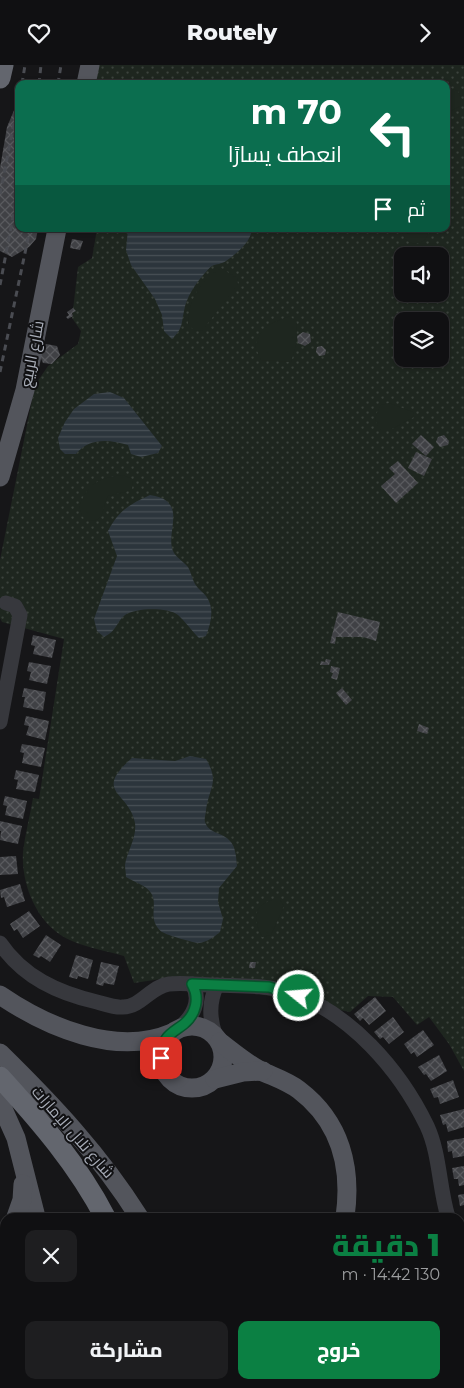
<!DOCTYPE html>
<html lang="ar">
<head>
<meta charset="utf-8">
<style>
	:root { --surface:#101012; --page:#1e1e20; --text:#f1f3f6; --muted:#9c9d9f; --line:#303032; --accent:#0b8043 }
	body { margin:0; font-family:Montserrat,Cairo,sans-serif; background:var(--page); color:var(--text); direction:rtl; height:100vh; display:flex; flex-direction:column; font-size:19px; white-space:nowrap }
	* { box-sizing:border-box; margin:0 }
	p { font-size:16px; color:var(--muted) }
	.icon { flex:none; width:28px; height:28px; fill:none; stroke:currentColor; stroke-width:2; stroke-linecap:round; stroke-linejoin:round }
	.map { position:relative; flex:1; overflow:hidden; direction:ltr }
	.drawer { position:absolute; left:0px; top:1148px; width:465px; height:176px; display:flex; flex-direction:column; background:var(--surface); border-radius:15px 15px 0 0; box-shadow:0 1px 4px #0004,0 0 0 1px var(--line); direction:rtl }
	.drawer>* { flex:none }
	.guide { position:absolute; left:15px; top:15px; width:435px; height:152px; border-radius:10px; box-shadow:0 1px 4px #0004,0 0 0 1px var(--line); direction:rtl; background:#0b6e4f; color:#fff; overflow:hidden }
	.controls { position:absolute; left:394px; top:182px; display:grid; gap:10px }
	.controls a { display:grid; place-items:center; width:55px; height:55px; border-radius:10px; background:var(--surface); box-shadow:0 1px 4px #0004,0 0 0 1px var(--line); font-size:25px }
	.pin { position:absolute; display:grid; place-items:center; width:42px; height:42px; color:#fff; margin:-21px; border-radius:10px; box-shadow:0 2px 8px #0006 }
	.me { position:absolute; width:55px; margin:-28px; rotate:287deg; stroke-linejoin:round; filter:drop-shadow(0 0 4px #0008) }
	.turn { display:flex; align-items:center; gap:18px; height:105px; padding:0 25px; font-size:22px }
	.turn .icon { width:65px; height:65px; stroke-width:2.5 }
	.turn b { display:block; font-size:35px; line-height:42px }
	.then { display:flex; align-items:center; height:48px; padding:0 25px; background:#0003; gap:10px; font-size:19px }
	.round { display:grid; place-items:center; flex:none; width:52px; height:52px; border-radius:10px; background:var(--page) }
	.overview { display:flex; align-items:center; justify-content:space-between; height:85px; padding:0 25px }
	h1 { font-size:30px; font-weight:800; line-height:38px; color:var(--accent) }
	.cta { display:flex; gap:10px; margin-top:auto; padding:10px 25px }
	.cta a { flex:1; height:58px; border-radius:10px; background:var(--accent); color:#fff; font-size:20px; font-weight:800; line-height:58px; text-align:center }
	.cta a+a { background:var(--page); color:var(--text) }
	header { display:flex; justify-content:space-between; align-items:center; height:65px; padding:0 25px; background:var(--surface); font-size:22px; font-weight:800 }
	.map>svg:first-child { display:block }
</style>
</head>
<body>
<header><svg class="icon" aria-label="forward" viewBox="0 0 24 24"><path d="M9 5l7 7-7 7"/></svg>Routely<svg class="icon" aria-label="heart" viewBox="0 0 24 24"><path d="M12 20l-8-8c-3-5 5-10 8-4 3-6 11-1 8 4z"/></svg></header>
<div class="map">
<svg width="464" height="1323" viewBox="0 0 464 1323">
	<defs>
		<pattern id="grass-dots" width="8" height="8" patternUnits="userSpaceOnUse" patternTransform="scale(1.25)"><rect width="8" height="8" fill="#1e261f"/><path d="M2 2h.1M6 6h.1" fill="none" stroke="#3c433d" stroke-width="1.8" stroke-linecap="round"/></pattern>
		<pattern id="water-rules" width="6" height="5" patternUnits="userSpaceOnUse" patternTransform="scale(1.25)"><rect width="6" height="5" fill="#2c353c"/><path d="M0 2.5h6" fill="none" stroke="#485056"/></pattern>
		<pattern id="building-cross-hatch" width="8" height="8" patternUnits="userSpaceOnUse" patternTransform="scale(1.25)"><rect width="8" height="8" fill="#404145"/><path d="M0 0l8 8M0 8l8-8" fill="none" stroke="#595a5e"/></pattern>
	</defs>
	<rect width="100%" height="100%" fill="#161618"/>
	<path fill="url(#grass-dots)" fill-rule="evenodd" d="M95 0H464V1006L449 979 429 952 417 960 393 932 368 931 350 947 174 912 134 918 124 891C107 886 88 883 72 876 38 862 21 821 23 787 25 769 30 751 33 733L39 734 64 574 2 557 0 553V495L35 320 48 301 78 279 81 266 72 253 78 202 92 193 97 164H446V19H92ZM402 191H440V229H402ZM402 256H440V294H402Z"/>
	<g fill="#1e261f">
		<polygon points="451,23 458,26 461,33 460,41 451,46 446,45 446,24"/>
		<path d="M401 164H429C428 178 415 183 405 174Z"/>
		<path d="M221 203 237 213 238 219 202 266 194 265 188 260C188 235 200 216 221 203Z"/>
		<path d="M290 251 297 258 296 280 291 297 261 295 255 281C263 259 270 259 290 251Z"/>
		<path d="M389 338 413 347 414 352 390 365H381C373 357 375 349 381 340Z"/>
		<path d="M123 410 130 413 133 417 132 424 125 427 108 431C101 444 106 457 87 456L82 451 79 441C89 418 98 413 123 410Z"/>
		<path d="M272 835H280L284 841 271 870 262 872C254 856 251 842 272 835Z"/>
	</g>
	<g fill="url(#water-rules)">
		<path d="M128 164H252C251 177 237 188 226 196 222 199 216 199 212 201 209 203 206 207 204 209 195 219 186 233 184 246 181 260 183 263 172 274L164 266 162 250 155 234 131 200 126 185Z"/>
		<path d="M110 327 124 333 162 381 158 388 141 392 131 389 128 380C110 375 90 372 76 389H65L60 384 58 373 65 357 74 344 94 329Z"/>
		<path d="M150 430C191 436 163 469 174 488 177 493 184 497 188 502 191 507 192 514 195 519 198 524 203 527 206 531 215 543 211 558 206 571L199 573C192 566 184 555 178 550 167 542 136 543 125 550 117 556 117 566 104 572L97 566 94 554 117 491 108 466C119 445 129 440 150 430Z"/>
		<path d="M190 691 206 694C220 718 209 722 206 745 206 749 204 753 205 757 209 769 222 767 229 775 236 781 236 793 237 801L219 823 218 837 223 854 220 867C214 872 207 877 199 878 194 878 167 870 162 867 160 866 156 861 155 858 151 849 157 836 151 828 146 820 134 817 126 812 126 808 125 804 125 800 127 786 137 773 135 758 129 726 92 728 132 693L175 696Z"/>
	</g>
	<g fill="url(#building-cross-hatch)">
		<polygon points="19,41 19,164 38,164 36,174 29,182 12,192 0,186 0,103 7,62 15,43"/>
		<polygon points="72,174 83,176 80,185 70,183"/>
		<polygon points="73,243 76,246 72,248 73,251 68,254 66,252 69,250 67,247"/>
		<polygon points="303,267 310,269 311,277 305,281 298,278 297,271"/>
		<polygon points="46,279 57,281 60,290 52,299 43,298 38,287"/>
		<polygon points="322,281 326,285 325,290 319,291 316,287 317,282"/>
		<polygon points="421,370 434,382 426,391 412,379"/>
		<polygon points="444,370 449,376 448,380 440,382 436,377 438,372"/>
		<polygon points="416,387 432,394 424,411 408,403"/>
		<polygon points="398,396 418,418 396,438 381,421 395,409 389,403"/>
		<polygon points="338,547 380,557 376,576 363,572 336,572 335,579 330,578"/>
		<polygon points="33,570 56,575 52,593 33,589 35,581 31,580"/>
		<polygon points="326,594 331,595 329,600 320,600 321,596 325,597"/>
		<polygon points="29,597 51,601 47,619 29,615 31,607 27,606"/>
		<polygon points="331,601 340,603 337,615 331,613 333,608 330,607"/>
		<polygon points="24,623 46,627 43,646 23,642 25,632 22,632"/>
		<polygon points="342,623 352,635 346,640 336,628"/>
		<polygon points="26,651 49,656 45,675 26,670 29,661 24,660"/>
		<polygon points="419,659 429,663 427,669 417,666"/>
		<polygon points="22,679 45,683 41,702 22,698 24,688 20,687"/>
		<polygon points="16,705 39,710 35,727 16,724 18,715 14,714"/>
		<polygon points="5,731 27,736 23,754 5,750 7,741 3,740"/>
		<polygon points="0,756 22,761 18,779 0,775 1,766 0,766"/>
		<polygon points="16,791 18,809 0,810 0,792"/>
		<polygon points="20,819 25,836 7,842 4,832 1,833 0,825"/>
		<polygon points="29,846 40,861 23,873 17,864 14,866 10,859"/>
		<polygon points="46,870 61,880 50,897 41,891 39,893 33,890"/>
		<polygon points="76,890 93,895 88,914 78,911 77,914 69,912"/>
		<polygon points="101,897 119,901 114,920 104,918 103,921 96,919"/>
		<polygon points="250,897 256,897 255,903 249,903"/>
		<polygon points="375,932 386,946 369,960 363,953 360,956 354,949"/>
		<polygon points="393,952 404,967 389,979 383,972 380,974 374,967"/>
		<polygon points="423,965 434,980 417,992 414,987 411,989 404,979"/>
		<polygon points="439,990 447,1006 431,1016 426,1009 424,1010 418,1002"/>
		<polygon points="453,1015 459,1032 440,1039 438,1032 434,1033 430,1024"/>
		<polygon points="464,1044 464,1062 448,1067 446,1059 443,1060 440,1050"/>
		<polygon points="464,1073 464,1091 453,1093 452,1086 448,1087 447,1076"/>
		<polygon points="464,1101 464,1120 459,1121 458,1114 454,1114 452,1103"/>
		<polygon points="464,1129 464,1140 460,1141 458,1130"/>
	</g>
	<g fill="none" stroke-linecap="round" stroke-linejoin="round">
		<g stroke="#37383d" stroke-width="15">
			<polyline points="0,657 20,550 15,541 6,538"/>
			<path d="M0 878C23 912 58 928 97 937 105 939 114 943 123 942 141 942 151 921 169 919 184 917 200 920 215 920 240 921 265 920 289 927 350 947 400 1005 427 1061 440 1089 439 1123 448 1152"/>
			<path d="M179 963C193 952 202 935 192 919"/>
			<path d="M215 969C209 952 209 936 217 920"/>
			<polyline points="460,1184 464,1192"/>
		</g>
		<g stroke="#53555c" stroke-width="19">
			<polyline points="86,19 90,0"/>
			<polyline points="0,412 25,325 57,164"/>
			<path d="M0 930C47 962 116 992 172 968"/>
			<circle cx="192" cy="992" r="31"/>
			<path d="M220 977C233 987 246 998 261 1006 274 1012 287 1016 299 1025 341 1057 352 1103 345 1152"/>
			<path d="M0 988C52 1039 100 1090 139 1152"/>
			<polyline points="215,1014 243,1007 263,1006"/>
			<polyline points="0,1037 16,1073 36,1152"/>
			<polyline points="16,1152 22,1135 23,1119"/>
			<polyline points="0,1175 5,1170"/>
			<polyline points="0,1304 5,1305"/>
			<polyline points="78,1319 116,1323"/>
			<polyline points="360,1319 381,1323"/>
		</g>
		<g stroke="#63666e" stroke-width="21">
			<polyline points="0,13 3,0"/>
			<path d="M0 1012C40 1056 78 1100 105 1152"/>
			<polyline points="0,1277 5,1279"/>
			<polyline points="211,1319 245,1322"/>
			<polyline points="143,1323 143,1319"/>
		</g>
		<g stroke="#4a4c52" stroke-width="3" stroke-dasharray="6 5" stroke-linecap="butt">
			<polyline points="22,19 25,0"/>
			<polyline points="39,19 41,0"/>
			<polyline points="58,19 61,0"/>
			<polyline points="0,129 19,33"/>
			<polyline points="0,220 19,121"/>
			<polyline points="0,307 30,164"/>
		</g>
	</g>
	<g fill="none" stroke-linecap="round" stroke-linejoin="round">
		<defs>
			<path id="route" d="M161 993C161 987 162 980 166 974 171 967 178 964 184 959 196 949 200 933 192 919L269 922 299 931"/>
		</defs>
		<use href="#route" stroke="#07532c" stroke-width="12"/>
		<use href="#route" stroke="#0b8043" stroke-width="9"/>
	</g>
	<g text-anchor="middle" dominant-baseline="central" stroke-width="4" stroke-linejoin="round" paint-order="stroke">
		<g font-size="16" fill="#a8adb8" stroke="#111113">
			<text transform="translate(32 289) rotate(-79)">شارع الربيع</text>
			<text transform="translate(73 1067) rotate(49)">شارع تلال الإمارات</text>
		</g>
	</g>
</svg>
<div class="controls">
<a><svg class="icon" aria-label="sound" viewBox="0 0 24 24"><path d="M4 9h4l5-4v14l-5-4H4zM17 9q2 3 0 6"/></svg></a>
<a><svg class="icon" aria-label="layers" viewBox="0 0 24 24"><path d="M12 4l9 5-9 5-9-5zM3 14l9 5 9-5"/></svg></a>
</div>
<div class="pin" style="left:161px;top:993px;background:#d93025"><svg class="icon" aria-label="arrive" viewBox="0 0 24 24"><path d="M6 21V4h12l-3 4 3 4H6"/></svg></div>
<svg class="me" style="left:299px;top:931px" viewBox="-20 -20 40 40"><circle r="17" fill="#0b8043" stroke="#fff" stroke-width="3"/><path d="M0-11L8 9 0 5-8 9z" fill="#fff"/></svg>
<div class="guide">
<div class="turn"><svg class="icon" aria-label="left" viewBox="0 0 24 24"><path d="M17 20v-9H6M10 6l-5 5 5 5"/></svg><div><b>70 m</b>انعطف يسارًا</div></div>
<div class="then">ثم<svg class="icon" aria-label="arrive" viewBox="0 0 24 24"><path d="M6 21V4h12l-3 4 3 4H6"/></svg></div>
</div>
<section class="drawer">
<div class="overview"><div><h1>1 دقيقة</h1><p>130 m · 14:42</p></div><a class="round"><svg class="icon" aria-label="close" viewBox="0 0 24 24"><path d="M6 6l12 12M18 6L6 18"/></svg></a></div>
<div class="cta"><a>خروج</a><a>مشاركة</a></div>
</section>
</div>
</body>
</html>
